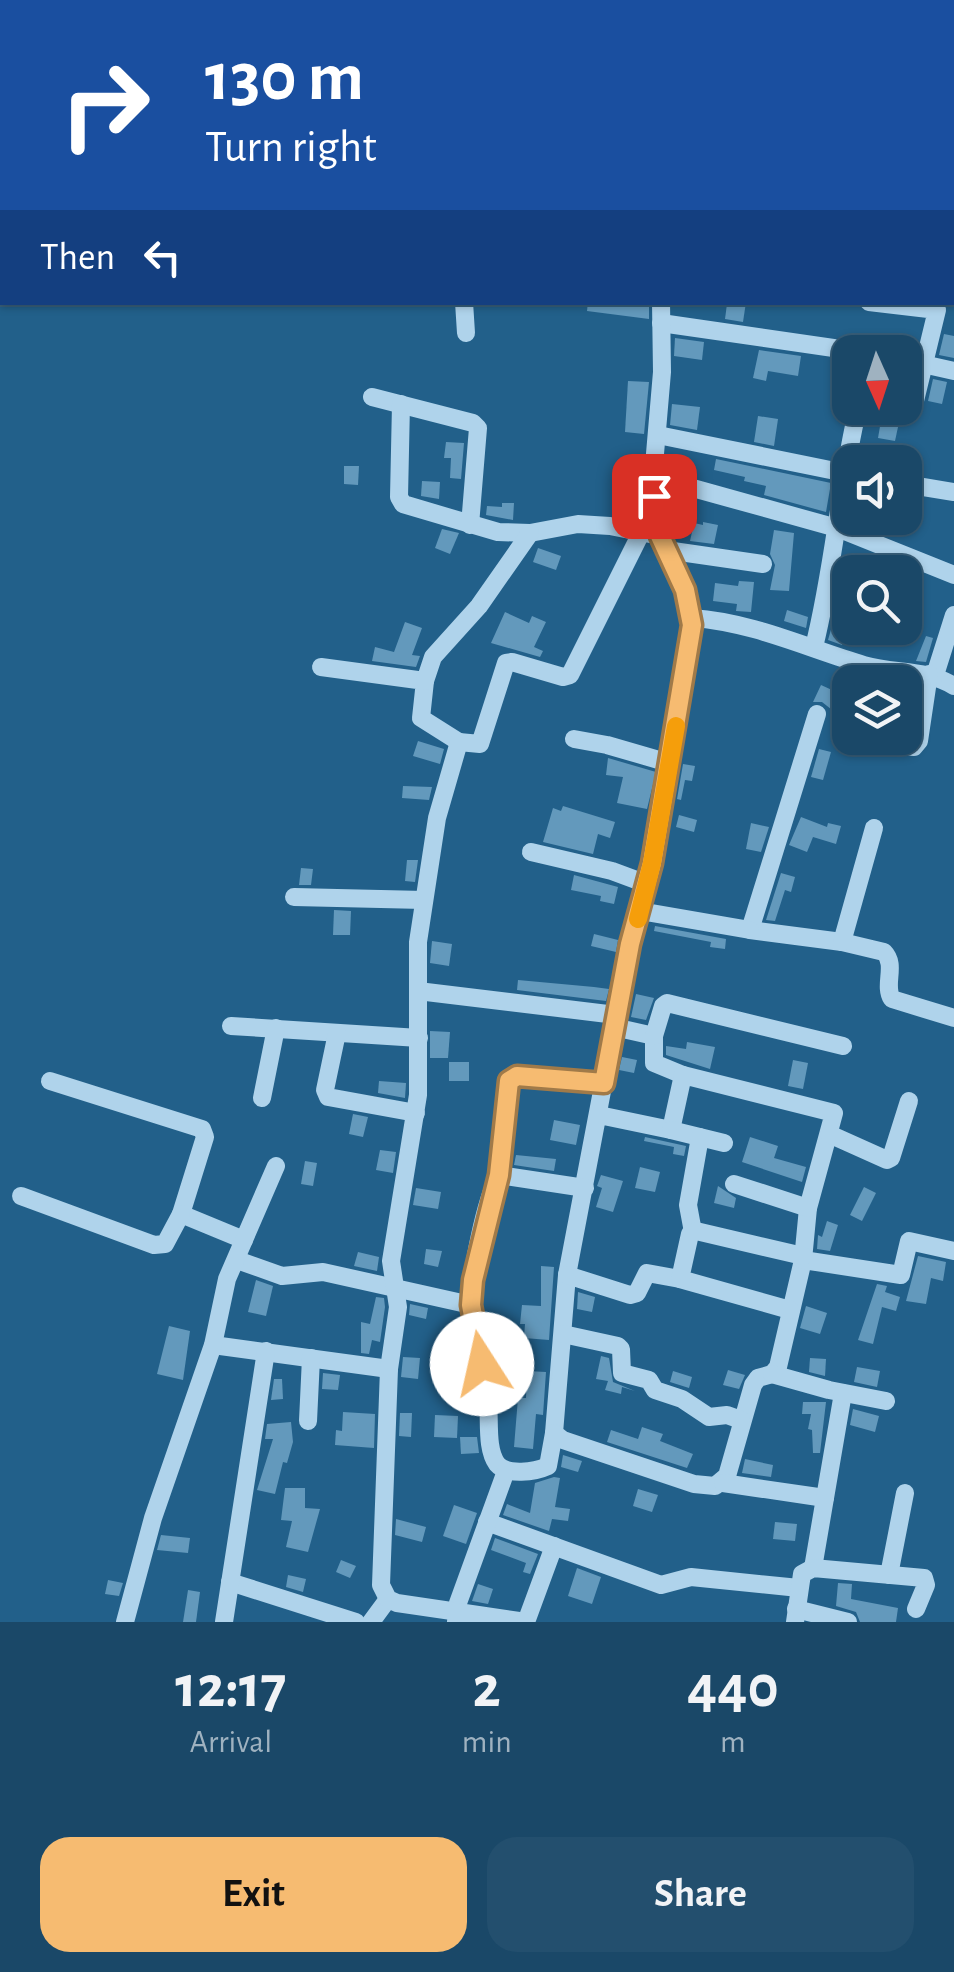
<!DOCTYPE html>
<html lang="en">
<head>
<meta charset="utf-8">
<style>
	:root { --surface:#1a4868; --page:#234f6e; --text:#f1f3f6; --muted:#9fb2c0; --line:#38607c; --accent:#f6bb71 }
	body { margin:0; font-family:"Alegreya Sans",sans-serif; background:var(--page); color:var(--text); height:100vh; display:flex; flex-direction:column; font-size:38px; white-space:nowrap }
	* { box-sizing:border-box; margin:0 }
	p { font-size:32px; color:var(--muted) }
	.icon { flex:none; width:55px; height:55px; fill:none; stroke:currentColor; stroke-width:2; stroke-linecap:round; stroke-linejoin:round }
	.map { position:relative; height:1622px; overflow:hidden }
	.panel { display:flex; flex-direction:column; background:var(--surface); flex:1 }
	.panel>* { flex:none }
	.banner { position:absolute; left:0px; top:0px; width:955px; height:305px; box-shadow:0 2px 8px #0004,0 0 0 2px var(--line); background:#1a4fa0; color:#fff; overflow:hidden }
	.needle { width:65px; rotate:177deg }
	.fabs { position:absolute; left:832px; top:335px; display:grid; gap:20px }
	.fabs a { display:grid; place-items:center; width:90px; height:90px; border-radius:20px; background:var(--surface); box-shadow:0 2px 8px #0004,0 0 0 2px var(--line); font-size:50px }
	.pin { position:absolute; display:grid; place-items:center; width:85px; height:85px; color:#fff; margin:-42px; border-radius:20px; box-shadow:0 5px 15px #0006 }
	.me { position:absolute; width:110px; margin:-55px; rotate:350deg; stroke-linejoin:round; filter:drop-shadow(0 0 8px #0008) }
	.turn { display:flex; align-items:center; gap:35px; height:210px; padding:0 40px; font-size:45px }
	.turn .icon { width:130px; height:130px; stroke-width:2.5 }
	.turn b { display:block; font-size:70px; line-height:85px }
	.then { display:flex; align-items:center; height:95px; padding:0 40px; background:#0003; gap:20px; font-size:38px }
	.eta { display:flex; justify-content:space-evenly; align-items:center; height:170px; text-align:center }
	.eta b { font-size:60px; font-weight:600; line-height:70px }
	.button { display:flex; gap:20px; margin-top:auto; padding:20px 40px }
	.button a { flex:1; height:115px; border-radius:30px; background:var(--accent); color:#111; font-size:40px; font-weight:600; line-height:115px; text-align:center }
	.button a+a { background:var(--page); color:var(--text) }
	.map>svg:first-child { display:block }
</style>
</head>
<body>
<div class="map">
<svg width="954" height="1622" viewBox="0 0 954 1622">
	<rect width="100%" height="100%" fill="#22608a"/>
	<g fill="#6399bc">
		<polygon points="588,302 649,304 649,319 587,311"/>
		<polygon points="732,302 746,302 743,322 725,319 727,304"/>
		<polygon points="944,334 954,336 954,358 939,355"/>
		<polygon points="675,338 704,342 702,360 674,356"/>
		<polygon points="759,350 801,356 798,376 768,371 766,381 753,378"/>
		<polygon points="838,363 850,365 850,383 836,381"/>
		<polygon points="933,379 947,382 942,404 928,401"/>
		<polygon points="628,381 649,382 644,434 625,432"/>
		<polygon points="672,404 700,407 697,430 670,425"/>
		<polygon points="883,409 901,413 895,441 878,438"/>
		<polygon points="758,416 778,419 774,446 754,442"/>
		<polygon points="446,442 464,443 461,479 450,478 451,458 444,458"/>
		<polygon points="716,459 831,483 826,512 764,495 766,486 744,481 745,477 714,470"/>
		<polygon points="344,466 359,466 358,485 344,484"/>
		<polygon points="422,481 440,482 439,499 421,496"/>
		<polygon points="502,503 514,503 513,520 486,515 487,506 502,507"/>
		<polygon points="851,518 885,518 892,520 886,534"/>
		<polygon points="703,522 718,525 714,544 690,541 694,523 703,525"/>
		<polygon points="442,529 459,533 450,554 435,548"/>
		<polygon points="774,530 794,533 789,591 770,590 775,565 770,554"/>
		<polygon points="538,548 561,556 556,570 533,562"/>
		<polygon points="739,581 754,582 751,612 736,611 737,604 713,601 715,583 738,586"/>
		<polygon points="787,610 808,617 806,628 784,621"/>
		<polygon points="505,612 529,623 532,616 546,622 534,647 543,651 540,657 491,643"/>
		<polygon points="405,622 422,628 412,655 420,656 416,667 372,661 375,647 394,652"/>
		<polygon points="832,626 846,630 842,645 828,640"/>
		<polygon points="926,636 933,638 926,662 916,661"/>
		<polygon points="821,685 843,695 836,713 822,702 813,702"/>
		<polygon points="418,741 444,749 440,764 413,756"/>
		<polygon points="819,749 831,752 823,780 811,777"/>
		<polygon points="608,758 656,772 647,809 617,803 623,777 606,775"/>
		<polygon points="683,764 695,766 692,781 685,780 681,800 677,799"/>
		<polygon points="403,786 432,787 429,800 402,798"/>
		<polygon points="563,806 615,822 610,838 598,834 593,854 543,842 553,808 561,811"/>
		<polygon points="679,815 697,820 694,832 676,827"/>
		<polygon points="801,817 827,827 828,823 841,826 836,844 813,837 807,852 789,845"/>
		<polygon points="751,823 769,827 761,852 746,849"/>
		<polygon points="407,860 418,860 415,882 405,881"/>
		<polygon points="301,868 313,869 311,885 299,885"/>
		<polygon points="781,873 795,877 791,892 785,890 775,921 766,920"/>
		<polygon points="574,875 618,887 614,904 600,901 601,896 571,890"/>
		<polygon points="334,910 351,911 350,935 333,935"/>
		<polygon points="655,926 726,939 725,949 710,947 711,942 654,931"/>
		<polygon points="594,934 618,940 616,952 591,946"/>
		<polygon points="432,941 452,944 449,966 430,963"/>
		<polygon points="518,980 594,987 609,989 606,1001 517,990"/>
		<polygon points="636,994 654,998 646,1020 631,1017"/>
		<polygon points="430,1031 450,1032 448,1058 430,1058"/>
		<polygon points="687,1042 715,1047 710,1069 666,1055 666,1046 686,1049"/>
		<polygon points="622,1057 637,1060 634,1073 619,1070"/>
		<polygon points="793,1060 808,1063 803,1089 788,1086"/>
		<rect x="449" y="1062" width="20" height="19"/>
		<polygon points="379,1081 406,1083 405,1098 378,1093"/>
		<polygon points="353,1114 368,1117 363,1137 349,1134"/>
		<polygon points="554,1120 580,1125 576,1145 550,1140"/>
		<polygon points="645,1137 686,1146 684,1156 673,1154 674,1147 644,1141"/>
		<polygon points="750,1137 778,1146 774,1158 806,1167 802,1182 742,1162"/>
		<polygon points="380,1150 396,1152 393,1173 376,1170"/>
		<polygon points="516,1155 556,1159 554,1171 514,1165"/>
		<polygon points="305,1161 317,1163 313,1186 301,1184"/>
		<polygon points="640,1167 660,1172 655,1192 635,1188"/>
		<polygon points="601,1175 623,1181 613,1212 596,1207 602,1188 597,1186"/>
		<polygon points="718,1186 736,1198 734,1208 714,1203"/>
		<polygon points="864,1187 876,1193 862,1221 850,1215"/>
		<polygon points="416,1188 441,1192 438,1209 413,1205"/>
		<polygon points="827,1221 838,1225 830,1251 817,1249 818,1235 822,1237"/>
		<polygon points="426,1249 442,1251 438,1267 424,1264"/>
		<polygon points="358,1252 379,1257 377,1271 354,1266"/>
		<polygon points="918,1256 946,1262 943,1281 931,1278 926,1304 906,1301"/>
		<polygon points="541,1266 554,1267 549,1340 524,1338 525,1324 520,1324 522,1305 541,1306"/>
		<polygon points="256,1280 273,1286 266,1316 248,1312"/>
		<polygon points="877,1284 887,1286 885,1292 900,1297 896,1311 882,1307 873,1344 858,1340"/>
		<polygon points="578,1292 595,1297 592,1312 577,1309"/>
		<polygon points="376,1297 384,1298 385,1307 380,1342 372,1340 369,1354 361,1353 361,1322 370,1324"/>
		<polygon points="410,1304 428,1308 426,1319 409,1315"/>
		<polygon points="806,1306 827,1313 820,1334 800,1328"/>
		<polygon points="169,1326 190,1331 183,1380 157,1374"/>
		<polygon points="601,1356 609,1358 613,1382 635,1391 622,1387 621,1394 605,1390 608,1381 596,1379"/>
		<polygon points="403,1357 420,1358 418,1379 401,1377"/>
		<polygon points="810,1358 826,1359 825,1376 809,1372"/>
		<polygon points="468,1362 476,1404 459,1405 458,1379 453,1380 451,1364"/>
		<polygon points="857,1367 880,1371 877,1387 854,1382"/>
		<polygon points="728,1370 745,1375 739,1389 723,1385"/>
		<polygon points="527,1371 546,1372 543,1415 536,1414 533,1449 514,1447 518,1398 526,1398"/>
		<polygon points="673,1371 692,1377 689,1388 670,1382"/>
		<polygon points="323,1373 340,1375 338,1390 322,1389"/>
		<polygon points="274,1379 282,1379 283,1399 271,1400"/>
		<polygon points="803,1402 826,1402 820,1453 813,1453 812,1430 808,1429 811,1414 802,1414"/>
		<polygon points="853,1409 879,1416 875,1432 850,1425"/>
		<polygon points="343,1412 375,1414 374,1448 335,1445 336,1430 342,1431"/>
		<polygon points="400,1413 412,1413 411,1437 399,1436"/>
		<polygon points="435,1415 458,1416 457,1438 434,1437"/>
		<polygon points="291,1422 293,1442 287,1463 283,1462 275,1494 257,1490 273,1439 265,1439 267,1424"/>
		<polygon points="642,1427 663,1434 660,1441 693,1454 687,1468 607,1442 611,1430 638,1439"/>
		<polygon points="460,1437 477,1437 479,1453 461,1454"/>
		<polygon points="563,1455 582,1461 578,1472 561,1467"/>
		<polygon points="745,1459 773,1465 771,1477 742,1473"/>
		<polygon points="554,1477 560,1478 555,1507 570,1509 568,1521 552,1519 549,1531 503,1515 507,1504 530,1513 535,1483"/>
		<polygon points="285,1488 305,1488 305,1508 320,1509 308,1552 286,1547 292,1521 281,1520"/>
		<polygon points="638,1489 658,1495 652,1512 633,1506"/>
		<polygon points="454,1505 477,1513 466,1544 443,1536"/>
		<polygon points="396,1519 426,1527 422,1542 395,1535"/>
		<polygon points="775,1522 797,1524 795,1541 773,1539"/>
		<polygon points="161,1535 190,1538 188,1553 157,1550"/>
		<polygon points="495,1538 538,1554 530,1574 523,1572 526,1563 491,1550"/>
		<polygon points="341,1560 356,1566 350,1578 336,1572"/>
		<polygon points="577,1568 601,1577 592,1604 568,1596"/>
		<polygon points="288,1575 306,1579 303,1592 286,1587"/>
		<polygon points="108,1580 123,1583 119,1596 105,1594"/>
		<polygon points="838,1583 852,1584 851,1599 898,1608 896,1622 860,1622 856,1612 836,1606"/>
		<polygon points="478,1584 493,1589 488,1604 472,1601"/>
		<polygon points="188,1590 200,1592 196,1622 183,1622"/>
	</g>
	<g fill="none" stroke-linecap="round" stroke-linejoin="round">
		<g stroke="#afd3eb" stroke-width="18">
			<polyline points="450,0 467,2"/>
			<polyline points="607,0 607,2"/>
			<polyline points="38,2 72,0"/>
			<polyline points="296,2 297,0"/>
			<polyline points="400,2 400,0"/>
			<polyline points="770,2 770,0"/>
			<polyline points="941,2 942,0"/>
			<polyline points="0,7 2,6"/>
			<polyline points="0,32 2,19"/>
			<polyline points="952,129 954,129"/>
			<polyline points="952,212 954,205"/>
			<polyline points="952,241 954,241"/>
			<polyline points="464,302 466,333"/>
			<polyline points="869,302 937,310 914,405"/>
			<polyline points="661,323 861,352"/>
			<polyline points="905,360 954,371"/>
			<polyline points="372,397 473,423 478,428 470,525"/>
			<polyline points="401,404 399,497 403,504 498,532 530,533 578,524 610,526 650,534"/>
			<polyline points="658,435 850,474"/>
			<polyline points="653,477 837,528 954,575"/>
			<polyline points="905,484 954,492"/>
			<polyline points="666,550 763,564"/>
			<path d="M692 618C752 622 807 648 864 665 895 674 926 669 954 686"/>
			<path d="M814 647C834 568 839 487 858 408"/>
			<polyline points="321,667 425,681 421,718 459,742"/>
			<polyline points="935,675 954,615"/>
			<polyline points="425,681 433,657 479,606 530,533"/>
			<path d="M817 714 750 930 842 942 884 952C897 965 883 985 892 999L954 1018"/>
			<polyline points="574,739 607,745 669,763"/>
			<polyline points="902,746 914,747 919,741 929,674"/>
			<polyline points="531,852 612,871 647,884"/>
			<polyline points="294,897 424,900"/>
			<polyline points="640,911 750,930"/>
			<polyline points="842,942 874,828"/>
			<polyline points="418,991 616,1015"/>
			<polyline points="231,1026 419,1038"/>
			<polyline points="614,1027 654,1036 654,1063 683,1075"/>
			<polyline points="337,1033 325,1090 328,1097 416,1113"/>
			<polyline points="654,1036 663,1006 667,1003 843,1046"/>
			<polyline points="50,1081 202,1129 205,1137 181,1214 244,1240"/>
			<polyline points="262,1098 276,1028"/>
			<polyline points="599,1115 671,1130 683,1075 834,1113 808,1208 803,1260 778,1367 772,1374 758,1378 753,1385 727,1476 715,1486 694,1484 563,1440 554,1433 567,1275 630,944 659,828 692,637 688,602 660,537 656,511 653,477 662,372 661,302"/>
			<polyline points="671,1130 724,1143"/>
			<polyline points="829,1134 887,1160 891,1158 909,1101"/>
			<polyline points="499,1175 512,1078 604,1083"/>
			<polyline points="734,1184 808,1208"/>
			<polyline points="21,1196 154,1245 165,1244 181,1214"/>
			<polyline points="693,1232 688,1205 700,1137"/>
			<polyline points="237,1260 282,1276 323,1272 471,1305"/>
			<polyline points="803,1260 901,1275 909,1241 954,1251"/>
			<polyline points="567,1275 630,1295 637,1293 647,1273 680,1279"/>
			<polyline points="790,1310 680,1279 690,1234 696,1231 803,1256"/>
			<polyline points="563,1334 618,1346 621,1349 622,1373 649,1380 655,1390 682,1399 709,1417 727,1415 741,1420"/>
			<polyline points="213,1345 389,1369"/>
			<polyline points="772,1374 829,1390 886,1401"/>
			<polyline points="308,1421 311,1358"/>
			<path d="M554 1433 548 1466C535 1472 507 1476 497 1464 486 1449 490 1421 488 1403 484 1370 472 1336 471 1304 470 1274 485 1201 499 1175L585 1188"/>
			<polyline points="723,1483 825,1498"/>
			<polyline points="487,1522 661,1585 691,1577 799,1588"/>
			<polyline points="813,1568 843,1393"/>
			<polyline points="889,1575 905,1493"/>
			<polyline points="230,1582 356,1622"/>
			<polyline points="796,1609 848,1622"/>
			<polyline points="125,1622 153,1518 213,1345 227,1279 276,1166"/>
			<polyline points="224,1622 266,1351"/>
			<polyline points="371,1622 388,1599"/>
			<polyline points="456,1622 458,1603 506,1471"/>
			<polyline points="526,1622 397,1603 388,1599 381,1585 389,1369 398,1307 391,1261 418,1095 418,942 437,818 459,742 480,744 506,663 512,662 563,677 570,675 642,531"/>
			<polyline points="526,1622 554,1546"/>
			<polyline points="795,1622 802,1574 813,1568 924,1578 926,1585 916,1609"/>
		</g>
	</g>
	<g fill="none" stroke-linecap="round" stroke-linejoin="round">
		<defs>
			<polyline id="route" points="482,1364 471,1305 473,1280 499,1175 509,1081 517,1076 604,1083 630,944 652,863 692,625 685,590 660,536 654,496"/>
		</defs>
		<use href="#route" stroke="#a07a49" stroke-width="25"/>
		<use href="#route" stroke="#f6bb71" stroke-width="18"/>
		<polyline stroke="#f59e0b" stroke-width="18" points="638,919 652,863 676,726"/>
	</g>
</svg>
<div class="fabs">
<a><svg class="needle" viewBox="-14 -14 28 28"><path d="M0-13l5 13h-10z" fill="#e53935"/><path d="M0 13l5-13h-10z" fill="#9fb2c0"/></svg></a>
<a><svg class="icon" aria-label="sound" viewBox="0 0 24 24"><path d="M4 9h4l5-4v14l-5-4H4zM17 9q2 3 0 6"/></svg></a>
<a><svg class="icon" aria-label="search" viewBox="0 0 24 24"><circle cx="10" cy="10" r="6"/><path d="M15 15l6 6"/></svg></a>
<a><svg class="icon" aria-label="layers" viewBox="0 0 24 24"><path d="M12 4l9 5-9 5-9-5zM3 14l9 5 9-5"/></svg></a>
</div>
<div class="pin" style="left:654px;top:496px;background:#d93025"><svg class="icon" aria-label="arrive" viewBox="0 0 24 24"><path d="M6 21V4h12l-3 4 3 4H6"/></svg></div>
<svg class="me" style="left:482px;top:1364px" viewBox="-20 -20 40 40"><circle r="19" fill="#fff"/><path d="M0-13L10 11 0 6-10 11z" fill="#f6bb71"/></svg>
<div class="banner">
<div class="turn"><svg class="icon" aria-label="right" viewBox="0 0 24 24"><path d="M7 20v-9h11M14 6l5 5-5 5"/></svg><div><b>130 m</b>Turn right</div></div>
<div class="then">Then<svg class="icon" aria-label="left" viewBox="0 0 24 24"><path d="M17 20v-9H6M10 6l-5 5 5 5"/></svg></div>
</div>
</div>
<section class="panel">
<div class="eta">
<div><b>12:17</b><p>Arrival</p></div>
<div><b>2</b><p>min</p></div>
<div><b>440</b><p>m</p></div>
</div>
<div class="button"><a>Exit</a><a>Share</a></div>
</section>
</body>
</html>
